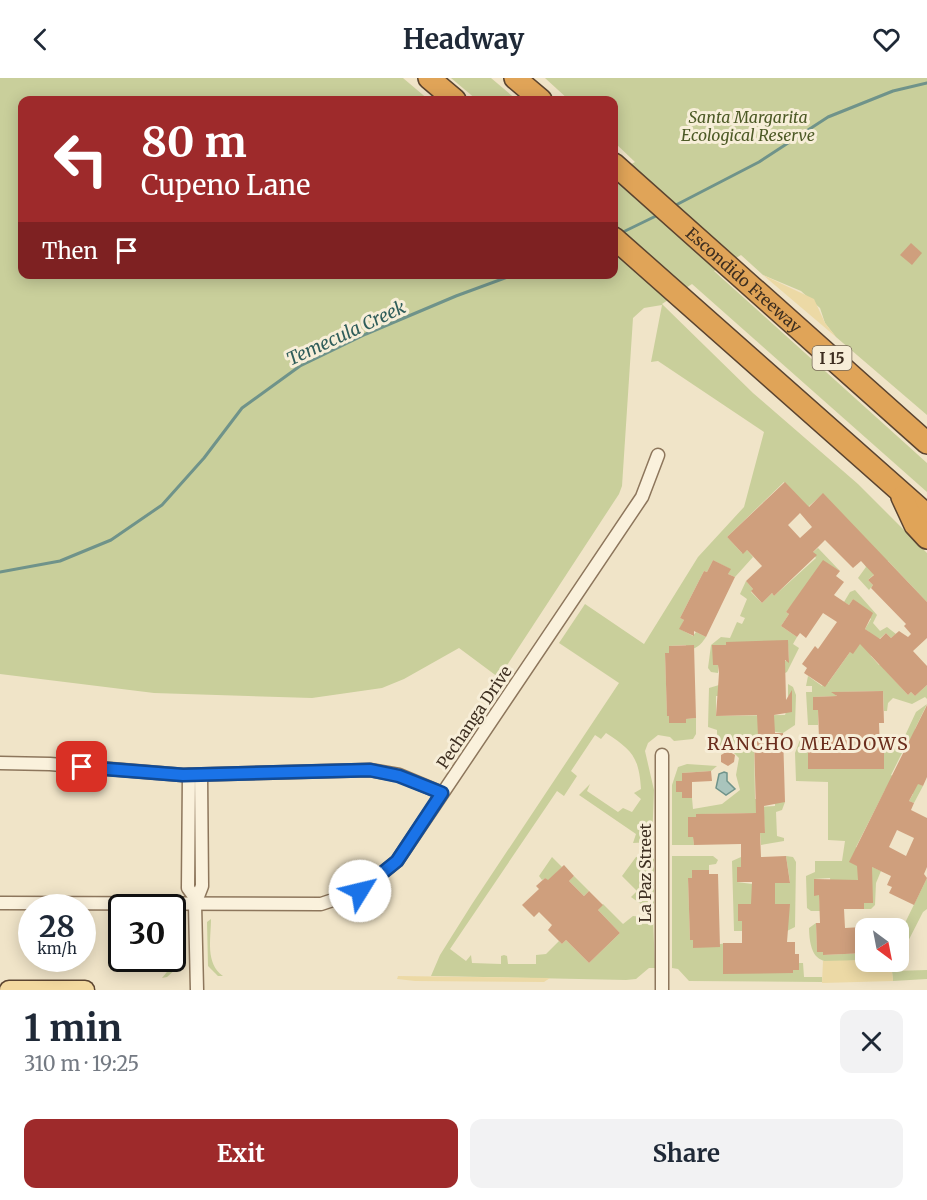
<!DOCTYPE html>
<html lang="en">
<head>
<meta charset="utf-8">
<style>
	:root { --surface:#fff; --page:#f2f2f3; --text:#1f2937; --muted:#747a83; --accent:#9e2a2b }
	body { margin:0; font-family:Merriweather,serif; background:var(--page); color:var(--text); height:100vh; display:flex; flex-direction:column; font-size:22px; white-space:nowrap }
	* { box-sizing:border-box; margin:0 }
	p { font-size:20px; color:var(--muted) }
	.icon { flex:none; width:33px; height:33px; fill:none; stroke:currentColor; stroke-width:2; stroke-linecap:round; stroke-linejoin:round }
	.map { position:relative; height:912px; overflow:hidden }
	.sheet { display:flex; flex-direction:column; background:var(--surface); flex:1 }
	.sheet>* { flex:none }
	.guide { position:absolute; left:18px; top:18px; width:600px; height:183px; border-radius:12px; box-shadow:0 3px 15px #0003; background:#9e2a2b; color:#fff; overflow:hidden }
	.needle { width:39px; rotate:148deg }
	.controls { position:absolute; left:855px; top:840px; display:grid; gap:12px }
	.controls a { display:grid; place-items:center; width:54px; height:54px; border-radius:12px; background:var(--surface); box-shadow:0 3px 15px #0003; font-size:30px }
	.speed { position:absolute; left:18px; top:816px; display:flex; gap:12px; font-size:30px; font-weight:700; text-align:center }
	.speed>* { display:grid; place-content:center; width:78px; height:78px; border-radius:50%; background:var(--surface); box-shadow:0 3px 15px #0003; line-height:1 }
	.speed small { font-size:15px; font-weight:400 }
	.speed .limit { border:3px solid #111; border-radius:9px; background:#fff; color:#111 }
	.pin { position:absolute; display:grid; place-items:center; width:51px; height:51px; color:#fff; margin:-26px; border-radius:12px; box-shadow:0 3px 9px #0006 }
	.me { position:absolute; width:66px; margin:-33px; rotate:54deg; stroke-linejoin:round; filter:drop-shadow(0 0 4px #0008) }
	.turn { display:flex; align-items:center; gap:21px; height:126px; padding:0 24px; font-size:27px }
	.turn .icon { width:78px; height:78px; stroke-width:2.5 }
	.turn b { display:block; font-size:42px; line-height:51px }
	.then { display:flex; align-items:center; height:57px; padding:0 24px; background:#0003; gap:12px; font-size:22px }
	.round { display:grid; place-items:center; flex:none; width:63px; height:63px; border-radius:12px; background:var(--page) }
	.overview { display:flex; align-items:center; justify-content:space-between; height:102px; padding:0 24px }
	h1 { font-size:36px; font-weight:700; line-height:45px }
	.cta { display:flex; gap:12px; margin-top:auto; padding:12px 24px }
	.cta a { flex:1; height:69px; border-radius:12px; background:var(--accent); color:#fff; font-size:24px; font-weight:700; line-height:69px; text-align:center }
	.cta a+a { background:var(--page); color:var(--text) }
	header { display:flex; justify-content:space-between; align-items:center; height:78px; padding:0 24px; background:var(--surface); font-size:27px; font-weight:700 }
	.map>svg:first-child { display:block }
</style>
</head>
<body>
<header><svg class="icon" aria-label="back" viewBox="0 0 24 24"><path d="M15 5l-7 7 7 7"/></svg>Headway<svg class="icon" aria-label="heart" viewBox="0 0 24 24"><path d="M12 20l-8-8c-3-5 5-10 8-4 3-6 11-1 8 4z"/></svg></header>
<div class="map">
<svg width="927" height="912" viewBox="0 0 927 912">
	<rect width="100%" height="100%" fill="#f0e4c8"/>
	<g fill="#c9cf9b">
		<path d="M0 0H403L429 22H22V196H614V96L635 84 614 64V22H569L545 0H927V337L836 259 825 245 820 230 801 213 763 197 741 177 714 193 927 385V414L692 206 662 226 753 315 858 406 927 475V524L888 483 868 502 873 507 869 512 858 500 866 489 823 416 809 428 808 435 784 404 727 459 742 475 747 472 753 479 735 499 728 496 730 491 713 482 707 494 704 493 680 540 684 542 680 551 693 558 696 554 706 559C701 567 695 572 686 572V567L669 568V575H665L667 637 669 638 670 645H686V641L696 640V656L693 661 674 663 670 659 658 657 648 665 645 673 654 712 652 764 633 765 636 756 579 717 590 706 587 713 618 734 623 730 632 734 641 721 634 715 641 711C639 679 632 672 606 655L601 661 595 657 571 693 577 698 564 718 557 713 450 871 466 883 471 877 472 885 501 886V878L504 877 507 878 508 886H536V877L546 876 559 863 562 866 566 862 589 885 620 855 598 832 603 826 623 846 633 838 653 840 655 890H649L636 901 626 902 431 898 440 877 472 826 619 605 559 565 585 526 644 566 698 479 744 429 764 354 658 283 651 284 662 227 644 230 633 240 622 408 619 416 500 598 498 599 459 570 404 601 382 610 312 620 154 615 0 596Z"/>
		<polygon points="451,0 491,0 517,22 477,22"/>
		<polygon points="818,470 840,493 825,484 786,534 789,536 781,548 797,559 793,566 799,570 787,594 785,595 785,583 789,583 788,567 713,567 713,587 718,587 718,595 711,594 708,590 711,567 721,559 730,560 737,544 742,546 745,540 740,538 747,521 740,516 746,503 753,511 751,514 762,525 772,515 774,518 816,480 812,475"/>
		<polygon points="855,512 877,537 873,545 880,553 887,549 896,556 891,560 886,555 869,570 871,578 879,587 883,584 884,591 908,617 911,614 915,618 927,607 927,621 925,619 912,626 893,620 888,625 887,633 884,633 883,613 836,614 836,618 813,619 813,632 818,632 818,647 808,647 806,614 812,614 812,608 806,608 808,598 822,608 825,603 828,605 850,574 869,554 865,551 871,541 853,521 849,527 844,524 850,514"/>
		<polygon points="788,606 793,609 796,617 795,647 783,655 758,651 758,658 754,659 755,721 758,721 759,729 775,728 775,724 785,724 782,732 776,734 777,758 784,760 784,763 761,767 760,755 765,755 764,740 755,740 754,735 702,736 688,759 693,759 694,767 672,767 672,707 678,689 687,686 717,688 711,693 682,695 682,720 692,720 693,731 722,726 740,712 736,697 739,680 729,670 717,669 717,652 708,649 709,610 719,607 720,618 716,618 716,638 785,637 786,634 792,633 792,619 788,618"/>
		<polygon points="927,626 915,651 913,665 908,663 891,697 907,706 909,701 923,708 914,725 909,723 913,716 885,712 856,769 868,787 881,793 876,805 875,827 871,831 864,831 864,825 872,825 858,798 858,802 843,802 831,807 830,800 814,801 814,817 819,817 820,833 811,833 807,830 806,798 815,794 815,783 842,783 845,763 828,762 828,704 796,703 795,675 800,662 811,661 811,672 808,672 808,691 877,691 879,660 903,662 916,634"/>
		<polygon points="650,778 654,781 654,826 641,826 631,819 637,813 622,798 636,779"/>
		<polygon points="672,778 713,778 718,782 716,786 709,787 709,792 692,792 692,800 688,800 690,862 693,862 693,870 727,865 793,895 793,892 799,891 799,885 803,885 804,899 822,899 822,904 689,903 678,891 672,890"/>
		<polygon points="786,778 793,779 796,784 795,849 787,853 734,853 732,783 741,779 741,789 737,789 737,804 775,809 775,805 790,804"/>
		<polygon points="552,779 562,789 548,803 545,800 542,802 539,798"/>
		<polygon points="574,798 589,813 584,818 569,803"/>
		<polygon points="927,800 927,831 923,834 899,881 902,885 893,885 894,893 927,892 927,901 893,903 891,884 898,884 898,850 888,849 894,849 896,844 904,847"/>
		<polygon points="174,840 178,846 177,890 167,899 162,900 175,884"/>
		<path d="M211 841C211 861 205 885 223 898H218L208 888 207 844Z"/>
		<path d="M816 845 817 874H823V877L865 875V882C830 883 810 894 809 850Z"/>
	</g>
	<g fill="#ecd9a5">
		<polygon points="763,197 814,221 825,245 836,259"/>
		<polygon points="865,882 891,884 893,903 822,905 823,883"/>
		<polygon points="398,898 550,900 544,904 415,903 397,901"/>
	</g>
	<polygon fill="#a9c4bc" stroke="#6f938a" stroke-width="1.5" points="724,694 727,695 727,703 735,711 726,717 716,710 719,696"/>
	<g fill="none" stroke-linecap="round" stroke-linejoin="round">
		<g stroke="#6f938a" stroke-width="3">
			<polyline points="674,128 759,84 828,39 893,13 927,5"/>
			<polyline points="621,155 658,137"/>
			<polyline points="0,494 60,483 111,462 162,427 204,380 242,330 300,288 366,256 456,218 516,196"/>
		</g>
	</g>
	<g fill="#cf9f7d" fill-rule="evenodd">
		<polygon points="911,165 922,175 912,187 900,177"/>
		<path d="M785 404 809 429 823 415 927 524V560L913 573 927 588V607L915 618 911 614 908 617 860 566 853 576 850 574 825 609 804 595 807 590 802 586 815 568 818 571 837 544 823 535 806 560 800 555 797 559 781 548 789 536 786 534 823 482 840 493 836 498 844 504 834 517 849 527 853 521 873 535 865 551 880 561 886 555 891 560 899 553 908 559 911 556 904 548 906 546 871 510 873 507 868 502 874 497 861 483 853 490 825 462 813 474 817 477 774 518 772 515 762 525 751 513 753 511 746 503 762 488 747 472 743 476 727 459ZM800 435 812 449 800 460 788 447Z"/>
		<polygon points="713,482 731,491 728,496 735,499 706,559 694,553 694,558 679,551 684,542 680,540 704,493 707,494"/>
		<polygon points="788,562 789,585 785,582 786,622 792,612 792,634 774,637 775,655 783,655 785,724 764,728 765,755 760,755 761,779 786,778 790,805 775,805 775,826 790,826 787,864 795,864 795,876 799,876 799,892 793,892 793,895 723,896 723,865 742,865 742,843 738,843 738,826 751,826 752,804 737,804 737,789 741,789 741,766 694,767 693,759 688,759 688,739 696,739 696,736 756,735 754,658 758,658 757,637 716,638 719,595 718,587 713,587 712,567 726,567 726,564"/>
		<polygon points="694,567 696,640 686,641 686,645 669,645 669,638 667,638 665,575 669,575 669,568"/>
		<polygon points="883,613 884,645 879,645 880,672 884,672 884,691 808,691 808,672 811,672 811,661 819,661 818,632 813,632 813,619 837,618 831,614"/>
		<path d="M927 627V699L923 708 918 706 909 723 914 725 911 732 927 740V789L924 796 927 800 914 827 889 815 892 809 887 807 891 798 872 789 873 825H864V831H844L845 850 862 849V844L888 842V850H866V875L823 877V874H817L816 845H820L819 817 814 818V801L858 802 857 788 849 784ZM897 752 914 760 906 778 889 769Z"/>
		<polygon points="728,673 735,677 734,684 728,688 721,684 721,677"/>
		<polygon points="711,693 712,703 692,704 692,720 682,720 682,714 676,714 676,703 682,703 682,695"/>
		<polygon points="564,787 574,798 569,803 584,818 589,813 603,827 598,832 620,855 589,885 566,862 562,866 548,852 552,847 539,834 534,839 522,827 539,811 536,808 545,800 548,802"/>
		<polygon points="692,792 709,792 709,796 718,796 720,869 693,870 693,862 690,862 688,800 692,800"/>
	</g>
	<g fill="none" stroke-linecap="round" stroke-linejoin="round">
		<defs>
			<g id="minor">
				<polyline points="662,677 662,912"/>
				<polyline points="0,685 50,686 183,697 370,692 399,697 442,715"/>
				<polyline points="189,697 188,810 196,821"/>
				<polyline points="0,825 321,826 360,813 397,783 642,419 658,377"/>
				<polyline points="197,912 195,826 202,808 201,697"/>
			</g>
			<polyline id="primary" points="9,912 85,912"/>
			<g id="motorway">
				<polyline points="429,0 455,22"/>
				<polyline points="515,0 541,22"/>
				<path id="s1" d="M614 86 927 365"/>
				<polyline points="614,160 927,437"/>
				<polyline points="902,419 915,447 927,460"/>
			</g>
		</defs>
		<use href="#minor" stroke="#8d765c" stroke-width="15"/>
		<use href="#primary" stroke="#5b4430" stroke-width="21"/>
		<use href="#motorway" stroke="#5b4430" stroke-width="24"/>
		<use href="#minor" stroke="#faf1dc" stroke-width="12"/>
		<use href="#primary" stroke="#f3d9a0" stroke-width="18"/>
		<use href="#motorway" stroke="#e0a458" stroke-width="21"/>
	</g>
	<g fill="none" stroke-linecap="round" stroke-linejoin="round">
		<defs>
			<polyline id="route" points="82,689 183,697 370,692 399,698 442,715 397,783 360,813"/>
		</defs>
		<use href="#route" stroke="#114b97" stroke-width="15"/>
		<use href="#route" stroke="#1a73e8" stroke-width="10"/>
	</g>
	<g text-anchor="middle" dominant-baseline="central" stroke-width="6" stroke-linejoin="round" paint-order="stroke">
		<rect fill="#f7eed8" stroke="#756857" stroke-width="1.5" x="812.5" y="268" width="39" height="24" rx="4.5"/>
		<g font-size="15" font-weight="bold" fill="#3d2e20">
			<text x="832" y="280">I 15</text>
		</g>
		<g font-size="16" font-style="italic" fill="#4d5a26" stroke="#f7eed8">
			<text x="748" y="39">Santa Margarita<tspan x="748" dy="18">Ecological Reserve</tspan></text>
		</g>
		<g font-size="16" fill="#3d2e20" stroke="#f7eed8">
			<text stroke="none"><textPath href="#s1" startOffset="174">Escondido Freeway</textPath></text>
			<text transform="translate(474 639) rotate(-56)">Pechanga Drive</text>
			<text transform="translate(645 795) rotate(-90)">La Paz Street</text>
		</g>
		<g font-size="18" font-style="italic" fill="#2f5d5a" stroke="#f7eed8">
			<text transform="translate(346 255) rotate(-25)">Temecula Creek</text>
		</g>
		<g font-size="18" letter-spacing="1.5" fill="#6b2e1e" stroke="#f7eed8">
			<text x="808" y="665">RANCHO MEADOWS</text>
		</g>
	</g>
</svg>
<div class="controls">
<a><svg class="needle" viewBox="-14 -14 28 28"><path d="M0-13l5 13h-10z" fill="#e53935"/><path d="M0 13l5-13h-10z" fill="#747a83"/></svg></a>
</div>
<div class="speed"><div>28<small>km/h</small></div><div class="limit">30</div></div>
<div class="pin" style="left:82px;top:689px;background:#d93025"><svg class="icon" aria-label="arrive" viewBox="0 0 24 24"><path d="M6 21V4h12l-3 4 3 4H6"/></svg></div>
<svg class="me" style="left:360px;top:813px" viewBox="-20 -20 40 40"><circle r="19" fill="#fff"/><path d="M0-13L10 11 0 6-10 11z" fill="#1a73e8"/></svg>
<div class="guide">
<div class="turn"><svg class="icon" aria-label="left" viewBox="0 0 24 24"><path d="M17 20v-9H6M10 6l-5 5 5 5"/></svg><div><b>80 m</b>Cupeno Lane</div></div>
<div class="then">Then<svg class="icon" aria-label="arrive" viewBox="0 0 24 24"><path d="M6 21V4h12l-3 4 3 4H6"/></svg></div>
</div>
</div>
<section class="sheet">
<div class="overview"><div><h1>1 min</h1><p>310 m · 19:25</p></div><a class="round"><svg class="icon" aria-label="close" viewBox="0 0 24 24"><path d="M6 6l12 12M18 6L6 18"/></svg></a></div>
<div class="cta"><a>Exit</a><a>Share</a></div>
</section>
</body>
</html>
